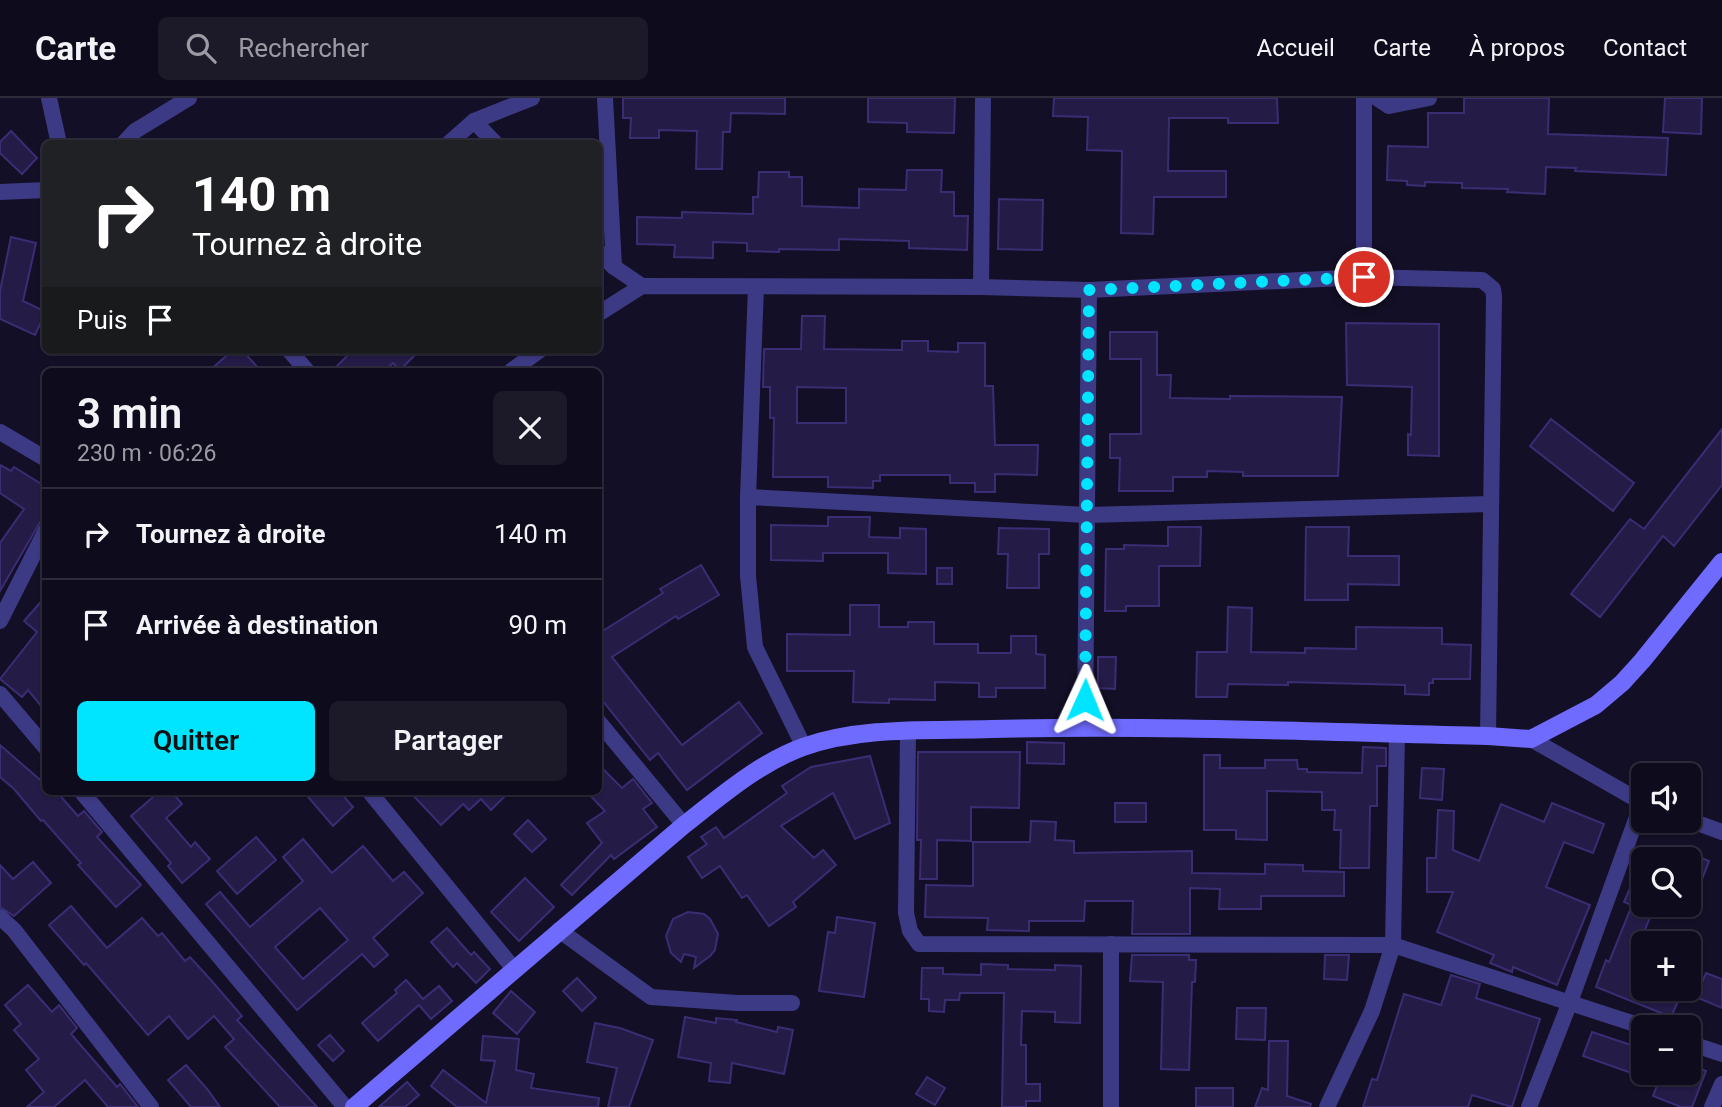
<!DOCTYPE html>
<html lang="fr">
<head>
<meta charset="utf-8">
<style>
	:root { --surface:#0e0b1c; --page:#1c1929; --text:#f1f3f6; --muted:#9b9ba3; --line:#2e2b3b; --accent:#00e5ff }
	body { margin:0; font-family:Roboto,sans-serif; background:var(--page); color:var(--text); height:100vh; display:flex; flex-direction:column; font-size:26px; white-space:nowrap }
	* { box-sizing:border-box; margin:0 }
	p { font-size:23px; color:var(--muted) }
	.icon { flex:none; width:38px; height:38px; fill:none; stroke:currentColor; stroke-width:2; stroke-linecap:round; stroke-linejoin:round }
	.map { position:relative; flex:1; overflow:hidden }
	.details { position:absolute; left:42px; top:270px; width:560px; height:427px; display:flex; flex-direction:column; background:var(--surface); border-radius:10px; box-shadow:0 2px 5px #0004,0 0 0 2px var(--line) }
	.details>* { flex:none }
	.banner { position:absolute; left:42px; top:42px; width:560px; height:214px; border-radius:10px; box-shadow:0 2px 5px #0004,0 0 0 2px var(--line); background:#202124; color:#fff; overflow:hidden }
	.controls { position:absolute; left:1631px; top:665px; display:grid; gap:14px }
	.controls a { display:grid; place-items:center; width:70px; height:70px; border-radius:10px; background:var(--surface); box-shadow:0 2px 5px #0004,0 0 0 2px var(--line); font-size:35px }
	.pin { position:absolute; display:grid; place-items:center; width:60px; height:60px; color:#fff; margin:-30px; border:4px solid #fff; border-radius:50%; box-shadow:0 2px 7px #0007 }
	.me { position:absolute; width:77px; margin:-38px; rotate:1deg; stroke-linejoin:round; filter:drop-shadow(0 0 5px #0008) }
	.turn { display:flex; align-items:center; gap:24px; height:147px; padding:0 35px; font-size:32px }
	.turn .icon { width:91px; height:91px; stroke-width:2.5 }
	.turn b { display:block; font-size:49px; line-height:60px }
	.then { display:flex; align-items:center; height:66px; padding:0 35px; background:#0003; gap:14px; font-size:26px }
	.round { display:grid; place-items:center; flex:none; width:74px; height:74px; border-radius:10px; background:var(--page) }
	.head { display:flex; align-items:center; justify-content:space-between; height:119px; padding:0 35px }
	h1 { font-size:42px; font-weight:600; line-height:52px }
	.primary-button { display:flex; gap:14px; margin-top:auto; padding:14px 35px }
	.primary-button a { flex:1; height:80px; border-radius:10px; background:var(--accent); color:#111; font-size:28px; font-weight:600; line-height:80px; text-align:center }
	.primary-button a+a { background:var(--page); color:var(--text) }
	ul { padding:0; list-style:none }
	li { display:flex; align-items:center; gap:21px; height:91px; padding:0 35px; border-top:2px solid var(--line) }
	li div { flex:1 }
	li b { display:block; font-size:26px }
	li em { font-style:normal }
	header { display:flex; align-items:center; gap:42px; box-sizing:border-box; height:98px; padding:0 35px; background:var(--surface); border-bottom:2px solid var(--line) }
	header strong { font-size:33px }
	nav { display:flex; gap:38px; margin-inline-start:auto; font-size:24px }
	.search { width:490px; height:63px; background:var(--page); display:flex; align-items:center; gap:18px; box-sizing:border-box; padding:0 24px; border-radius:10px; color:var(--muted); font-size:26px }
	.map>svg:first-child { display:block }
</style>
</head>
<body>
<header>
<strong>Carte</strong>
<div class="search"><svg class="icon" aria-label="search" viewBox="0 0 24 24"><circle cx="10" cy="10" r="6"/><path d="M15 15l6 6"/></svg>Rechercher</div>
<nav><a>Accueil</a><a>Carte</a><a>À propos</a><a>Contact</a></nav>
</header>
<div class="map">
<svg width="1722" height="1009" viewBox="0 0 1722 1009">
	<rect width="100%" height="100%" fill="#130f26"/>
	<g fill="#241b47" stroke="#3b2d73" stroke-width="2" fill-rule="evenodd">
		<polygon points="623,0 785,0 785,16 731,15 730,34 723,34 722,71 696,71 697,33 659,32 659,40 630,40 631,20 623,20"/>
		<polygon points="868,0 955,0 954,35 907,34 907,25 868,24"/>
		<polygon points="1054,0 1277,0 1278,25 1228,25 1228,20 1169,20 1168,73 1226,73 1226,99 1154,99 1153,136 1121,135 1122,53 1087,52 1088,19 1053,18"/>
		<polygon points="1464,0 1549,0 1548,36 1668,40 1666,77 1575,73 1576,70 1546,69 1545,96 1507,94 1508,91 1462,90 1462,85 1425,84 1425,88 1407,87 1407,83 1387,82 1388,48 1428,49 1428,15 1464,15"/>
		<polygon points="1665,0 1702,0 1701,36 1663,34"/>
		<polygon points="11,33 37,60 22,76 0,55 0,44"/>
		<polygon points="907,72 942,72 941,94 954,94 954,118 968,118 967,152 909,150 909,143 839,141 839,152 779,151 779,154 747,153 747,145 713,144 713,160 674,159 675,147 637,146 637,119 682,120 682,114 753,116 753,99 758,99 759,74 789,74 789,79 802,79 802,108 859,110 859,91 906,92"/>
		<polygon points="999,101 1043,102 1042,152 998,151"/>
		<polygon points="11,139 36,145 23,203 46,214 35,237 0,221 0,193"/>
		<path d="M802 218H825L824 251 902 252V243H928V253L958 254V245H985V288H993L995 347H1038L1037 377 995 376V394H975V385H950V377H880V383H873V390L828 389V379H773L774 320H770V289H763L764 251H801ZM797 289 846 290V325H797Z"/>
		<polygon points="1346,225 1439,226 1439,358 1408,357 1408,336 1411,337 1412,289 1347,287"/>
		<polygon points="1110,234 1157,234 1157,277 1171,277 1170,300 1230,301 1230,298 1342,299 1338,378 1243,378 1243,374 1207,373 1207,379 1173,379 1173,393 1119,393 1120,360 1110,360 1110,336 1141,336 1141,261 1110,261"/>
		<polygon points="233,252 242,252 261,273 209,273"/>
		<polygon points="353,252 420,252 400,272 393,265 385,273 332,273"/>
		<polygon points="1551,321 1634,385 1613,413 1530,348"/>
		<polygon points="1722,331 1722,387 1674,448 1663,438 1600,519 1571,496 1630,421 1644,431"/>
		<polygon points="0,367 11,373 14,369 46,389 46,414 0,493 0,445 24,411 0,395"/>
		<polygon points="828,419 870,419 869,439 900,440 900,430 926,431 926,476 888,475 888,455 823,455 823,463 771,462 771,427 828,428"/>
		<polygon points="1168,429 1201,429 1200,468 1159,468 1159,508 1126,508 1126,513 1105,513 1106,451 1124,451 1124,447 1168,448"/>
		<polygon points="1306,429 1349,429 1348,458 1399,458 1399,487 1348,486 1348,502 1305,502"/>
		<polygon points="999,430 1049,431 1049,456 1039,456 1039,490 1007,490 1008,456 998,456"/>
		<polygon points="701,467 719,497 678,521 676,518 612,559 682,647 739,604 762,635 687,692 658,655 650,662 598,597 598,536 663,495 660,491"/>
		<rect x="937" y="470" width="15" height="16"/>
		<polygon points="46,498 46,614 28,592 22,599 0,581 37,534 24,523"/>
		<polygon points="850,507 879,507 879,529 908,529 908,524 934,524 934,546 978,546 978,555 1011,555 1011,538 1036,538 1036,556 1045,557 1045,590 996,590 996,599 979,599 979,585 935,584 935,602 889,601 889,605 853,604 854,573 787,573 787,536 850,537"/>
		<polygon points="1228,509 1252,510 1251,554 1305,555 1305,550 1356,551 1356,529 1442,530 1442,546 1471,547 1470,581 1433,581 1433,585 1429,585 1429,597 1405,596 1405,587 1288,584 1288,587 1228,586 1227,599 1196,599 1197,554 1227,554"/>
		<polygon points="1098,559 1116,559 1115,591 1098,590"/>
		<polygon points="1027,644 1064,645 1064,666 1027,665"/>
		<polygon points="0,647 46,687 46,693 56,693 78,718 84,713 102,734 97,739 141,787 116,809 78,767 81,765 43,722 41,723 14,691 0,679"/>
		<polygon points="1363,649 1386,650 1386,668 1377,668 1377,708 1370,708 1369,770 1340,770 1341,732 1334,732 1335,712 1322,712 1322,694 1267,693 1267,742 1236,741 1236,732 1204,732 1204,657 1220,657 1220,670 1265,670 1265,662 1297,662 1298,671 1307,671 1307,674 1362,675"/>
		<polygon points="918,654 1020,654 1019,710 971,709 971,743 937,742 937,781 920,781 921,742 917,742"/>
		<polygon points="870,658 890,725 855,741 833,695 781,728 814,760 823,752 836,767 793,804 796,809 769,828 747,797 742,800 720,768 702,780 688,759 707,746 701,739 716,729 724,740 787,695 782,688 811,669"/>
		<polygon points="598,666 622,690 633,681 652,705 643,711 657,729 614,761 611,757 572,797 561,787 602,745 587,725 605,713 586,693 598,693"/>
		<polygon points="1422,670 1444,671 1442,702 1420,700"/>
		<polygon points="160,693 171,693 182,706 166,720 191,749 195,744 210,761 182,785 168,768 171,765 131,718"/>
		<polygon points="303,693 339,693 353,709 333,728"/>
		<polygon points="409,693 510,693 491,712 481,701 469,712 463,706 441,727"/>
		<rect x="1115" y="705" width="31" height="19"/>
		<polygon points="1552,705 1604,726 1593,755 1564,744 1546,789 1590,807 1557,887 1513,869 1512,874 1490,865 1494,857 1437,834 1453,794 1427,794 1427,760 1436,760 1438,712 1454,713 1453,752 1479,763 1501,706 1544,724"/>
		<polygon points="528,722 546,741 532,754 514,736"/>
		<polygon points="1031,723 1056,724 1055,742 1074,743 1074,755 1192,753 1192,775 1265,776 1265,766 1303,767 1303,773 1344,774 1344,798 1261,798 1261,811 1219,811 1220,791 1190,790 1190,836 1132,836 1133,803 1085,803 1084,823 1029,823 1029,833 987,832 988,820 925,819 926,787 973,788 973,744 1030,744"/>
		<polygon points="256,739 276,762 237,796 217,773"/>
		<path d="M303 741 332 775 363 748 393 783 404 774 423 795 373 840 388 857 374 869 362 856 297 912 206 806 220 794 250 829 303 783 283 759ZM320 810 348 842 303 881 275 849Z"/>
		<polygon points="1689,755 1709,763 1701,784 1689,779"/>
		<polygon points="33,764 51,785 14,818 0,809 0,767 13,781"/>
		<polygon points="525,780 554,809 519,843 491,814"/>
		<polygon points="1631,788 1643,793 1643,807 1655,807 1645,832 1677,845 1643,845 1643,891 1661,891 1680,899 1671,919 1596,889 1606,862 1609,864 1632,807 1624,804"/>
		<polygon points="71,808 107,850 142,820 158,838 162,835 185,863 190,859 210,881 242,918 237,922 317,1009 280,1009 225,949 234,941 214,918 188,941 169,918 148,937 86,865 84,867 49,827"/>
		<polygon points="688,814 704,816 710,821 718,836 715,852 710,858 694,870 696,859 684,856 681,864 671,855 666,838 673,821"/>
		<polygon points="837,819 875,825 864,899 819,893 828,834 835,835"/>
		<polygon points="447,830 471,857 474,854 490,871 476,885 457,865 453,869 431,844"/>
		<polygon points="1132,857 1189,857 1189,862 1196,862 1195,884 1192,884 1189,972 1161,971 1163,884 1130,883"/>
		<polygon points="1325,857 1349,857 1347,882 1324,881"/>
		<polygon points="981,866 1008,867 1008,871 1055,872 1055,867 1081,868 1080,925 1055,924 1055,914 1022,913 1021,947 1026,947 1026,986 1040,986 1040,1003 1026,1003 1026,1009 1002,1009 1004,895 960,895 959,902 945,902 944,914 929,913 929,901 921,901 922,870 943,870 943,876 981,877"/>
		<polygon points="1706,875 1722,881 1722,910 1696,899"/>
		<polygon points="1451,877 1480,886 1476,900 1540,921 1512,1009 1472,997 1468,1009 1363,1009 1372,981 1377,982 1404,896 1441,907"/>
		<polygon points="577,880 596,900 582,913 563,893"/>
		<polygon points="406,882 423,901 439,888 452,903 431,921 419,907 378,943 362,925 397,895 395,892"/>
		<polygon points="28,887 52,914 59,907 77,930 71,936 117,989 120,986 138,1009 108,1009 85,982 54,1009 27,1009 44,994 26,972 39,961 14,932 21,926 5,907"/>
		<polygon points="511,893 535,914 517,936 493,915"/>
		<polygon points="1237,910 1266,910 1265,942 1236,941"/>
		<polygon points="685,919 716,925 716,920 737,922 736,924 777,934 778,929 793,932 784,976 732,965 730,985 709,983 711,965 678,959"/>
		<polygon points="595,925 620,930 653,942 629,1009 608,1009 617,970 587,964"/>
		<polygon points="1592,934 1643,951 1643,979 1583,958"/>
		<polygon points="330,937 344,953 333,963 318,947"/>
		<polygon points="483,938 519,941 516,972 534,976 531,990 599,1000 598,1009 457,1009 431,988 443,972 486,1005 495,963 481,962"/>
		<polygon points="1269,943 1288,943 1287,998 1311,1006 1310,1009 1255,1009 1262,990 1268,992"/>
		<polygon points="1689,966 1706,973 1692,1009 1681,1009 1653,998 1662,975 1689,975"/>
		<polygon points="186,967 208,992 220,1009 191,1009 168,982"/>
		<polygon points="927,979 945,990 935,1007 916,996"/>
		<polygon points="407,984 419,997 405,1009 379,1009"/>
		<rect x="1196" y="990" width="37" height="19"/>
	</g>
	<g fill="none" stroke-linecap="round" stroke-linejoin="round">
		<g stroke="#3d3a85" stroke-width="16">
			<polyline points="49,0 59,46"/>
			<polyline points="605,0 614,169"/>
			<polyline points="1364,0 1364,179"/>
			<polyline points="1377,0 1389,8 1429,0"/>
			<polyline points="474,23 496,46"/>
			<polyline points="123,46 135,33 189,0"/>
			<polyline points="448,46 474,23 532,0"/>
			<polyline points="0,94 46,92"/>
			<polyline points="598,153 614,169 642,188"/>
			<polyline points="756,189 748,399 748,478 755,549 804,649"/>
			<polyline points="981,189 983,0"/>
			<polyline points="598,216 642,188 981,189 1089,192 1364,179 1482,182 1493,191 1494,199 1488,638"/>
			<polyline points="289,252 307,273"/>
			<polyline points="511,273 540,252"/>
			<polyline points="0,334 46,361"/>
			<polyline points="748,399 1087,417 1491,406"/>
			<polyline points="0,523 46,432"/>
			<polyline points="0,596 46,650"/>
			<polyline points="598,623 684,727"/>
			<polyline points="1085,629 1089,192"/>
			<polyline points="908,633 906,815 910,833 919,846 1393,847 1644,929"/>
			<polyline points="1531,641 1643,705"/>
			<polyline points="81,693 345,1009"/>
			<polyline points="369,693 514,871"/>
			<polyline points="1689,722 1722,734"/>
			<polyline points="0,819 14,832 151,1009"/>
			<polyline points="559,832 651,899 737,905 792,905"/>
			<polyline points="1111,846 1111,1009"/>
			<polyline points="1689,945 1722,956"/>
			<polyline points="1327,1009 1372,913 1393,847 1397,636"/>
			<polyline points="1529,1009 1570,904 1642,705"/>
			<polyline points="1712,1009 1722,986"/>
		</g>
		<path stroke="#6f6bff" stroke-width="18" d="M354 1009 684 727C721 698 759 665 803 649 862 628 930 633 992 631 1157 627 1323 634 1488 638L1531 641 1596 607 1622 585 1642 563 1722 464"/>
	</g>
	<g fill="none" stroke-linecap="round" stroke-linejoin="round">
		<polyline stroke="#00e5ff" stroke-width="12" stroke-dasharray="0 21.6" points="1085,602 1089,192 1364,179"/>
	</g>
</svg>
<div class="controls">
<a><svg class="icon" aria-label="sound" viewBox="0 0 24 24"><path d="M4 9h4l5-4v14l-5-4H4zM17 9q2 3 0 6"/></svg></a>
<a><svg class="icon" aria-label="search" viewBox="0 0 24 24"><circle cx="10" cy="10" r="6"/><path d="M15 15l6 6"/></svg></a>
<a>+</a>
<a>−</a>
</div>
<div class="pin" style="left:1364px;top:179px;background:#d93025"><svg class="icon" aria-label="arrive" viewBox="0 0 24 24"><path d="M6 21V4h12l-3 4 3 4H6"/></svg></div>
<svg class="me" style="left:1085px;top:602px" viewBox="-20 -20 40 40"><path d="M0-17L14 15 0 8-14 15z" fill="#00e5ff" stroke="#fff" stroke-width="4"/></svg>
<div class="banner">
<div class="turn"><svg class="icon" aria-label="right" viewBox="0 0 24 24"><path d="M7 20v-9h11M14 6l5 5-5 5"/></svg><div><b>140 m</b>Tournez à droite</div></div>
<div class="then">Puis<svg class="icon" aria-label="arrive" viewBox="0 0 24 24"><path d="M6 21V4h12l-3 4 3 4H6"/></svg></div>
</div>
<section class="details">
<div class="head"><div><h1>3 min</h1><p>230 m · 06:26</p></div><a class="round"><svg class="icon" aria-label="close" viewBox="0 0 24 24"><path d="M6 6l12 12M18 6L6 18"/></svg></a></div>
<ul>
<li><svg class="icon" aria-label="right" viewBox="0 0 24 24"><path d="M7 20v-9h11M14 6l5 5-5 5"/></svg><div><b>Tournez à droite</b></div><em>140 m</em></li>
<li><svg class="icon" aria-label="arrive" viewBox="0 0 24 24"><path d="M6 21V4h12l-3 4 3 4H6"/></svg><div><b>Arrivée à destination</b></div><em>90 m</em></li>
</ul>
<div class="primary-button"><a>Quitter</a><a>Partager</a></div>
</section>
</div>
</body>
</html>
